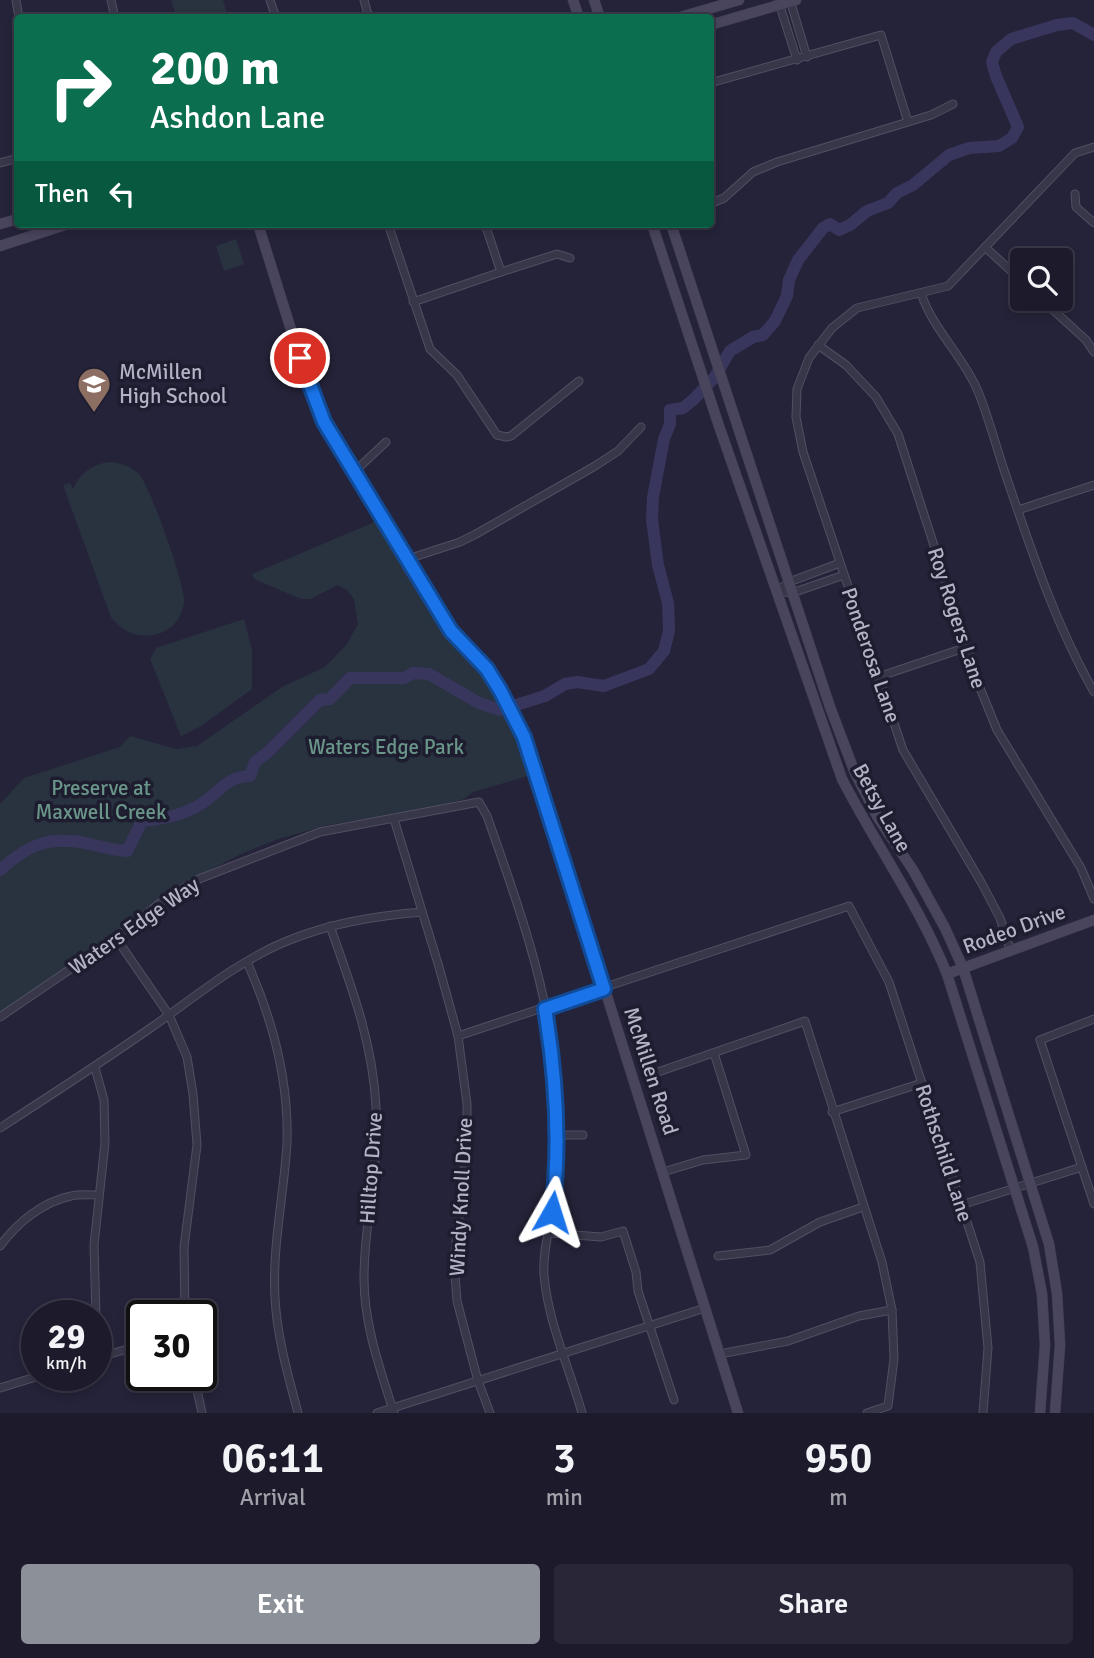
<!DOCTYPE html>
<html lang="en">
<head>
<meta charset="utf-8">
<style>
	:root { --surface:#1c1a2b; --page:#292737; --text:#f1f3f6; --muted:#a0a1a9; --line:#3a3847; --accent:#8c9099 }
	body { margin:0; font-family:Signika,sans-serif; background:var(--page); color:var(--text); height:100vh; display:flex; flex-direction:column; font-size:26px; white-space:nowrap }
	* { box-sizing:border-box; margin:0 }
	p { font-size:23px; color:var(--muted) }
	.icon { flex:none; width:38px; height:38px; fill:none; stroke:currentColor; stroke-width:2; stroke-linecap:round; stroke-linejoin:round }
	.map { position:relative; height:1413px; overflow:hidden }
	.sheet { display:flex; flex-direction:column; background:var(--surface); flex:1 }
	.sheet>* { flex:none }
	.guide { position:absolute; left:14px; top:14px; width:700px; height:214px; border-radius:7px; box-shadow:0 4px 10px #0003,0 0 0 2px var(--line); background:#0b6e4f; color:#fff; overflow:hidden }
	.buttons { position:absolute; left:1010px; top:248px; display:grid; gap:14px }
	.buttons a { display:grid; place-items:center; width:63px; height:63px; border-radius:7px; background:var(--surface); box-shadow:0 4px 10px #0003,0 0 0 2px var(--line); font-size:35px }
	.speed { position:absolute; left:21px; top:1300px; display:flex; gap:14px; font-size:35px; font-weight:700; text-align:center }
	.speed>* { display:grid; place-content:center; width:91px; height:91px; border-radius:50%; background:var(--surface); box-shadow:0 4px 10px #0003,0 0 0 2px var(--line); line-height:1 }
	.speed small { font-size:18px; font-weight:400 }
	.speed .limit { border:4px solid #111; border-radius:10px; background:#fff; color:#111 }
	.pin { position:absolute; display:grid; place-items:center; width:60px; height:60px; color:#fff; margin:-30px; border:4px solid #fff; border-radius:50%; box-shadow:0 2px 7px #0007 }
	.me { position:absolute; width:77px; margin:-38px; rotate:6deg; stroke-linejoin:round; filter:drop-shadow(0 0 5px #0008) }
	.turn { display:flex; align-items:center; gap:24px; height:147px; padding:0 21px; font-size:32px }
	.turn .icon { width:91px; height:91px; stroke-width:2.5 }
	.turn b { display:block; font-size:49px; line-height:60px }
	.then { display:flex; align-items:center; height:66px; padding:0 21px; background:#0003; gap:14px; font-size:26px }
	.eta { display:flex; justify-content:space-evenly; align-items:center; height:119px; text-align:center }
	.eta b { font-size:42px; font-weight:600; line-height:49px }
	.cta { display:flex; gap:14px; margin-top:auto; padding:14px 21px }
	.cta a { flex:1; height:80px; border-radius:7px; background:var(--accent); color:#fff; font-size:28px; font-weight:600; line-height:80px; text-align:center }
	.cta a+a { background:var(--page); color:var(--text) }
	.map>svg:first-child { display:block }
</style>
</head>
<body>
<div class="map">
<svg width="1094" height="1413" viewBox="0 0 1094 1413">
	<rect width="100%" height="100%" fill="#252339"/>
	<g fill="#293340">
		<polygon points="171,0 223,0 228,17 177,17"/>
		<polygon points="236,239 244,264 224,271 216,246"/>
		<path d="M110 462C121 463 131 466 139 474 150 486 186 587 184 602 179 641 131 646 111 617L63 485 70 483 73 489C80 473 92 464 110 462Z"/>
		<polygon points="379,520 445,630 481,670 495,691 516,733 531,775 473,792 464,799 434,808 328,825 278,839 239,855 185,883 43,985 0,1012 0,804 24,778 120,747 130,736 176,749 197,746 282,687 325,667 347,644 358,624 354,599 347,590 337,585 311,599 301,599 254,579 252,574"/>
		<polygon points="244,619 252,650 252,689 201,726 181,736 150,659 156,648"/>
	</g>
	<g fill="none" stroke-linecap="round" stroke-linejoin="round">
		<path stroke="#39365d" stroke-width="12" d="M0 870C29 844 50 835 90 844 103 847 113 850 127 851L142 821C165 819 190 814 208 799 223 787 229 777 250 776L255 762 268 752 320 700 330 699 350 678H404L413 673 429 674 479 703 500 710 545 696 565 684 577 682 604 686 649 669 664 651 669 631 668 603 658 565 652 520 653 497 664 439 670 424V410L683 408 693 400 714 378 730 351 753 337 763 335 775 321 787 296 789 280 798 260 823 228 830 224 839 230 850 225 867 211 888 203 897 193 913 185 949 155 969 148 999 146 1012 138 1018 127 996 76 992 62 996 52 1011 39 1057 25 1073 23 1094 35"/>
		<defs>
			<g id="street">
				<polyline points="16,0 19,18"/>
				<polyline points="111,0 115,18"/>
				<polyline points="270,0 276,18"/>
				<polyline points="364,0 369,18"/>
				<polyline points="778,0 797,60"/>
				<polyline points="790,0 807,57"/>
				<polyline points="710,83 881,35 908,122"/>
				<polyline points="0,163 18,158"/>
				<polyline points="1075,194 1076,207 1094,223"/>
				<polyline points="710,204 724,198 753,172 777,162 931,115 953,104"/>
				<polyline points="388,224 430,349 457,375 497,435 506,437 511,436 579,381"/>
				<polyline points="985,247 1022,281"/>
				<polyline points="501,272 557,254 570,258"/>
				<path d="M921 293C932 328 962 355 977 389 988 415 995 443 1004 470 1030 546 1054 622 1094 692"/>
				<polyline points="1041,299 1086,340 1094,352"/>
				<polyline points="413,302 501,272 485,224"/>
				<polyline points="818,345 846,365 876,397 898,434 980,688 997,730 1081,868 1094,899"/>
				<polyline points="354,472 386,442"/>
				<polyline points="1018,510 1094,485"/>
				<polyline points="408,559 460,542 476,534 595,466 618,451 641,427"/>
				<polyline points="777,591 792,593 844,575"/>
				<polyline points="777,591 789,582 840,563"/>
				<polyline points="878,677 967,647"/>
				<polyline points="394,819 439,967 458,1036 467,1104 467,1147 454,1261 457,1301 478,1381 490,1413"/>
				<path d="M330 926C351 985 373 1043 376 1107 380 1165 364 1220 364 1278 364 1325 380 1369 394 1413"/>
				<polyline points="116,938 169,1015 187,1057 193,1094 197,1145 184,1247 185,1316"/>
				<polyline points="1010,949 1000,918 981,882 903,750 803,452 796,417 797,389 809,358 832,328 857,308 948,286 1075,153 1094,147"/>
				<path d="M247 962C272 1018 289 1081 287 1143 284 1195 272 1246 275 1298 277 1337 288 1375 298 1413"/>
				<path d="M0 1017 116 938 165 899 199 879 320 832 479 802 487 816C516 898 546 981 555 1068 558 1108 558 1150 555 1190 553 1216 542 1249 544 1275 548 1322 569 1367 582 1413"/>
				<polyline points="1094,1019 1040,1040 1094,1204"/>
				<polyline points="458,1036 849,906 889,982 980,1262 988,1348 983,1413"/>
				<polyline points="95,1068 104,1100 105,1143 94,1245 96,1316"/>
				<polyline points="658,1072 805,1021 882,1262 892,1310 894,1359 888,1406 867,1413"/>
				<polyline points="832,1112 922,1083"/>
				<path d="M0 1128C51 1095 102 1062 152 1027 195 997 238 961 287 941 331 923 375 916 422 912"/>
				<polyline points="557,1135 583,1135"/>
				<polyline points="663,1172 703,1160 746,1155 714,1053"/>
				<polyline points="961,1205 1082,1167"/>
				<polyline points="549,1233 601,1237 623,1231 636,1272 638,1291 674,1400"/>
				<path d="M0 1246C17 1223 42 1202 71 1196 79 1194 89 1195 98 1195"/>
				<polyline points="718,1256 770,1250 820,1222 863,1207"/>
				<polyline points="96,1320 101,1356"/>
				<polyline points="720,1354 788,1341 859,1316 892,1310"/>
				<polyline points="96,1358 142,1345"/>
				<polyline points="194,1376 202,1413"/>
				<polyline points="0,1388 39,1376"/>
				<polyline points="377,1413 705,1308"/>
			</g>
			<g id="secondary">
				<polyline points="573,0 579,18"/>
				<polyline points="594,0 600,18"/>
				<polyline points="677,18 739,0"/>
				<polyline points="710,25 796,0"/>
				<polyline points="0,224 18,219"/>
				<polyline points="258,224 308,384 324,422 451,631 487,669 500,690 529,748 738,1413"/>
				<path d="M652 224 719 426 842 779C876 845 919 905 947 974L1033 1247 1042 1294 1045 1345 1040 1413"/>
				<polyline points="671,224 830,707 855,773 878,818 913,870 945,928 963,968 1049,1244 1057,1293 1060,1345 1055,1413"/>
				<polyline points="0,246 68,224"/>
				<polyline points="947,974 1094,920"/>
			</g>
		</defs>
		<use href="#street" stroke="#514f62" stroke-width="9"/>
		<use href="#secondary" stroke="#3f3d50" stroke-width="11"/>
		<use href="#street" stroke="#38374a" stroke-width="7"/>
		<use href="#secondary" stroke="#48455d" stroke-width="10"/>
	</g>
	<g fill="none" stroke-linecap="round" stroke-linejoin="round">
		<defs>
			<path id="route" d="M300 358 324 422 451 631 487 669 500 690 524 737 604 989 545 1009C556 1076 561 1144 552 1212"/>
		</defs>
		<use href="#route" stroke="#114b97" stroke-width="18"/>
		<use href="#route" stroke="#1a73e8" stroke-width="12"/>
	</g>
	<defs>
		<symbol id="school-pin" viewBox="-11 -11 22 30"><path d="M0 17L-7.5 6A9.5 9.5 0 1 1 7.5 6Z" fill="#8d6e63" stroke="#1e1c2f"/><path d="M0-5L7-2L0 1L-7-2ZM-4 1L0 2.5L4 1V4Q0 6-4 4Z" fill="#fff"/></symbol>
	</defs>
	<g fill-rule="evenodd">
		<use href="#school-pin" x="75" y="365" width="38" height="52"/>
	</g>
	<g text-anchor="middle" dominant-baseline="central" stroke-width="7" stroke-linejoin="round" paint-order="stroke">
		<g font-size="21" fill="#b4b2c6" stroke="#1e1c2f" text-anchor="start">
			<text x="119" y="372">McMillen<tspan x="119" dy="24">High School</tspan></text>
		</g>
		<g font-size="21" fill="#b4b2c6" stroke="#1e1c2f">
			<text transform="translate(957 618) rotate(72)">Roy Rogers Lane</text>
			<text transform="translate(871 655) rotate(71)">Ponderosa Lane</text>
			<text transform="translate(882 808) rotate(61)">Betsy Lane</text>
			<text transform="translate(134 926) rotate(-35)">Waters Edge Way</text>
			<text transform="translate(1014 929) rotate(-20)">Rodeo Drive</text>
			<text transform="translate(651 1071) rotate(72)">McMillen Road</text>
			<text transform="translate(944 1153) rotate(72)">Rothschild Lane</text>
			<text transform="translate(371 1168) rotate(-86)">Hilltop Drive</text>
			<text transform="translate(461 1197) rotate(-87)">Windy Knoll Drive</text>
		</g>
		<g font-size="21" fill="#6a968a" stroke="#1e1c2f">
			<text x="386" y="747">Waters Edge Park</text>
			<text x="101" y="788">Preserve at<tspan x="101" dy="24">Maxwell Creek</tspan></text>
		</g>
	</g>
</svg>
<div class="buttons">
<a><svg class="icon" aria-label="search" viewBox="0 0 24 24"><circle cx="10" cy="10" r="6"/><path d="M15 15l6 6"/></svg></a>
</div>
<div class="speed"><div>29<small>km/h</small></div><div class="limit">30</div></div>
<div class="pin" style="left:300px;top:358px;background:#d93025"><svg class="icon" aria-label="arrive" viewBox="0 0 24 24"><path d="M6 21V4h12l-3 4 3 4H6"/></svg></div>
<svg class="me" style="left:552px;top:1212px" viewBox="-20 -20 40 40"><path d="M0-17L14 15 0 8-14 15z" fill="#1a73e8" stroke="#fff" stroke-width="4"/></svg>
<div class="guide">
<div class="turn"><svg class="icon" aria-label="right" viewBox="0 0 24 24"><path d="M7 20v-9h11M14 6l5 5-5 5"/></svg><div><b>200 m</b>Ashdon Lane</div></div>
<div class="then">Then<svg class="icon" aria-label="left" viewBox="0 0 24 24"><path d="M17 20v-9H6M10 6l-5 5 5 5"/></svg></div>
</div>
</div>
<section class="sheet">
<div class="eta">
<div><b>06:11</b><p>Arrival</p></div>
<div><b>3</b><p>min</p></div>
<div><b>950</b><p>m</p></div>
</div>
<div class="cta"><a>Exit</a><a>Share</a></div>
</section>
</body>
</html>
